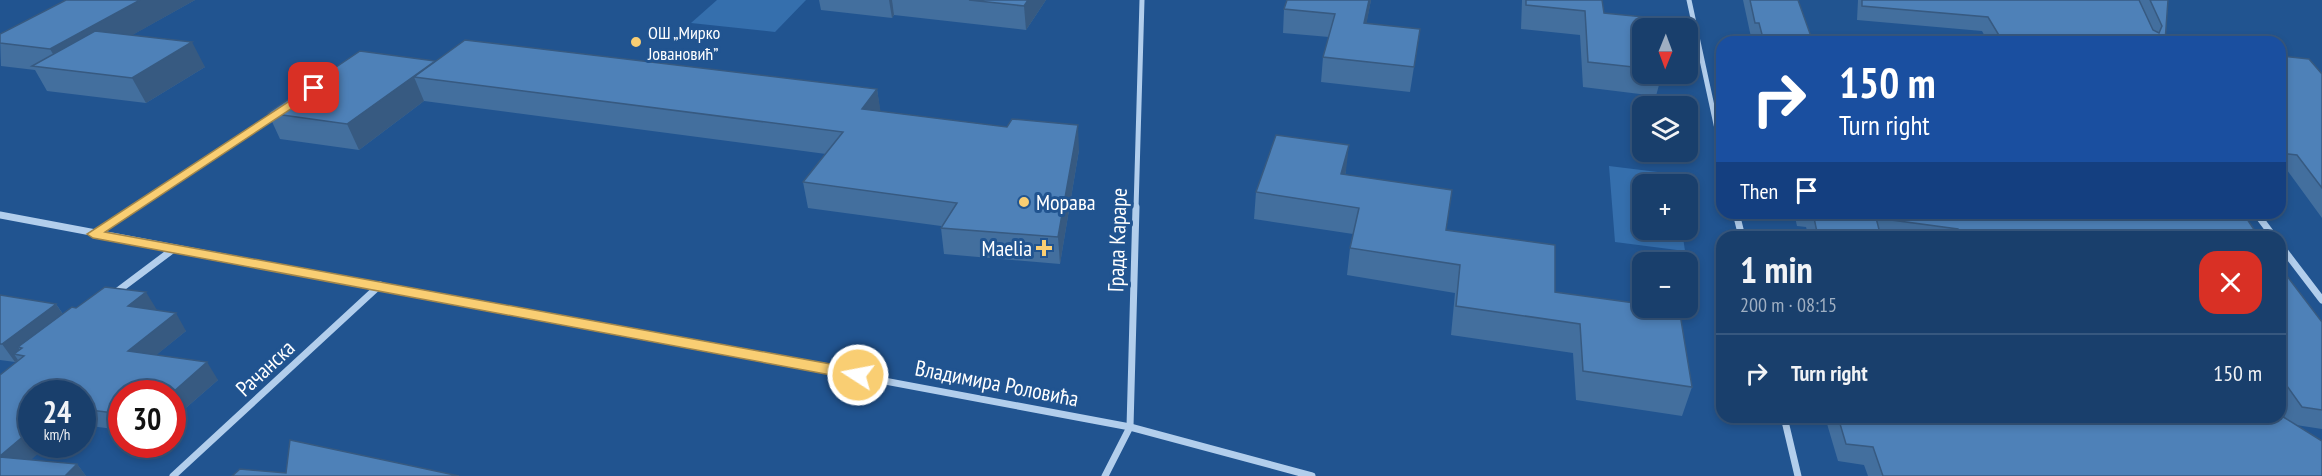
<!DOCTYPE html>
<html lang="en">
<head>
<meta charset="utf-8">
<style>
	:root { --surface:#193f6c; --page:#224672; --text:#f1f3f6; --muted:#9fafc2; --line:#37587f }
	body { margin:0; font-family:"PT Sans Narrow",sans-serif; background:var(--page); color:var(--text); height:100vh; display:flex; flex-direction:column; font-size:22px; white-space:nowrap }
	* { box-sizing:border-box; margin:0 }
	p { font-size:20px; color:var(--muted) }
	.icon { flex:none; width:33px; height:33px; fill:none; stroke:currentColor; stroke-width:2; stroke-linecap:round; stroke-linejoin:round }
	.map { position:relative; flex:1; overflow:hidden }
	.sheet { position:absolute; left:1716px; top:231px; width:570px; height:192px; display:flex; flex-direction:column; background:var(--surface); border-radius:18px; box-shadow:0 3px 9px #0003,0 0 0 2px var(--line) }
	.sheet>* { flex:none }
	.guide { position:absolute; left:1716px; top:36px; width:570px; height:183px; border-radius:18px; box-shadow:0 3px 9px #0003,0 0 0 2px var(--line); background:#1a4fa0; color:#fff; overflow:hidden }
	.needle { width:39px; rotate:181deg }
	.tools { position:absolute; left:1632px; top:18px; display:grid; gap:12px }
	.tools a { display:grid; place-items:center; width:66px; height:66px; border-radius:12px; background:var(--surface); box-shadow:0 3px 9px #0003,0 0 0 2px var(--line); font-size:30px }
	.speed { position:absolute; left:18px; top:380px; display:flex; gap:12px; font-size:30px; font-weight:700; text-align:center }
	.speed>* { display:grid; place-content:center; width:78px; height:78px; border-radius:50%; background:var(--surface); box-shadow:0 3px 9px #0003,0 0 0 2px var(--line); line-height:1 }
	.speed small { font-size:15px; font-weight:400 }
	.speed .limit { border:9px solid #d22; background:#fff; color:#111 }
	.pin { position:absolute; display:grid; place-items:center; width:51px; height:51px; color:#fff; margin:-26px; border-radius:12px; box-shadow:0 3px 9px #0006 }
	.me { position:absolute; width:66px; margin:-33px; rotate:281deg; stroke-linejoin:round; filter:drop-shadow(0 0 4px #0008) }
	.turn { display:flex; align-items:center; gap:21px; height:126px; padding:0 24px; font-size:27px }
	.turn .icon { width:78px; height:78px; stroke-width:2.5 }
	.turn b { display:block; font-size:42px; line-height:51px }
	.then { display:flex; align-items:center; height:57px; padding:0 24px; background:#0003; gap:12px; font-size:22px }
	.round { display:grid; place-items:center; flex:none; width:63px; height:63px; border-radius:18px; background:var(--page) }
	.summary { display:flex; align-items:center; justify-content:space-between; height:102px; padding:0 24px }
	h1 { font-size:36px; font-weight:700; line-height:45px }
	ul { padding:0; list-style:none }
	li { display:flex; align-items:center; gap:18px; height:78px; padding:0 24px; border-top:2px solid var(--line) }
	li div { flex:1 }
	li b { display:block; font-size:22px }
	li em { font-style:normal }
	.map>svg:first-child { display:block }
</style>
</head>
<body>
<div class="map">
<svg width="2322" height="476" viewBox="0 0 2322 476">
	<rect width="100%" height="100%" fill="#215490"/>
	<g fill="#356fad">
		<polygon points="717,0 806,0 775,32 691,23"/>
		<polygon points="1609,166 1674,174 1675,184 1642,184 1642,230 1682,230 1685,251 1615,242"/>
	</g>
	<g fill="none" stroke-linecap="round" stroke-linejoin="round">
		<polyline stroke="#b2ceec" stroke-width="4" points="131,209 274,115"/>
		<polyline stroke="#b2ceec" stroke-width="5" points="96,232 133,207"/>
		<g stroke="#b2ceec" stroke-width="5">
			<polyline points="1689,0 1722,152"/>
			<polyline points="1136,209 1142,0"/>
		</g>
		<g stroke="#b2ceec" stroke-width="7">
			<polyline points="1736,213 1742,237"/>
			<polyline points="2256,213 2274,237"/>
			<polyline points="0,215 1130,427 1312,476"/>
			<polyline points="2280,245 2322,300"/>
			<polyline points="115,293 175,248"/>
			<polyline points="1784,417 1798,476"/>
			<polyline points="173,476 380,285"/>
			<polyline points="1105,476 1130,427 1136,207"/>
		</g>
	</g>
	<g fill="#436f9e">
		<polygon points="66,0 195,0 132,35 205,67 146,103 47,91 35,70 1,66 0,34"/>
		<polygon points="819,0 1046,0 1026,30 894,15 892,18 821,10"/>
		<polygon points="1287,0 1371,0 1366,24 1416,54 1410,92 1321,82 1323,57 1329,37 1283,33 1284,9"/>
		<polygon points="1522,0 1602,0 1604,13 1642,28 1642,74 1662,74 1656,96 1583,87 1580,35 1521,29"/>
		<polygon points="1743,0 1798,0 1813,42 1756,42 1755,37 1751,37"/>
		<polygon points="1858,0 2168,0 2165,42 1988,42 1982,31 1857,20"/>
		<polygon points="2280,56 2322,74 2322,218 2287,170 2280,169"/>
		<polygon points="435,61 435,62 877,89 880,111 1079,150 1060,264 944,254 941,228 941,226 808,208 803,182 826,154 424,101 359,150 280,139 268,113"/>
		<polygon points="1346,171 1345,175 1555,292 1692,387 1682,416 1576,400 1573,353 1451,335 1455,293 1347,275 1350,248 1353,234 1254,219 1256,192"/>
		<polygon points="1794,213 2243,213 2259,237 1896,237 1881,235 1881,237 1809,237 1806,227 1797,226"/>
		<polygon points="2280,267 2322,322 2322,429 2296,425 2322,476 1868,476 1864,465 1838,461 1825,417 2280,417 2286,419 2280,410"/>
		<polygon points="0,295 56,304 63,314 157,310 156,310 186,331 156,355 218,380 172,420 172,393 122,393 122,430 82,425 82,393 32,393 31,460 77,464 86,476 0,476 18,361 15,362 0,360"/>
	</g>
	<g fill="#375a81">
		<polygon points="140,0 195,0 70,70 62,69 50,49"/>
		<polygon points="889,0 892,0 894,15 892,18"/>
		<polygon points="1028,0 1046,0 1026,30 1024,6"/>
		<polygon points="1369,0 1371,0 1362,48 1364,23"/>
		<polygon points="192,42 205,67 146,103 132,78"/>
		<polygon points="435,61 442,81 414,77 424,101 359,150 347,124"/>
		<polygon points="877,89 881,114 862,109"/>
		<polygon points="1078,125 1079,150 1060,264 1058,237"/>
		<polygon points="1349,145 1346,171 1338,201 1341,174"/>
		<polygon points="146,292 157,310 139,324 128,306"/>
		<polygon points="56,304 68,322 22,348 18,347 24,356 14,354 18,360 15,362 2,344"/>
		<polygon points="176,313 186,331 139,369 128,351"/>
		<polygon points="207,362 218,380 172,420 172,393"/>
		<polygon points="32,429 32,444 49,444 14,475 0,456"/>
		<polygon points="77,464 86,476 65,476"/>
	</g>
	<g fill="#4e81b8" stroke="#375a81" stroke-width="1.5">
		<polygon points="66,0 140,0 50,49 0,43 0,34"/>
		<polygon points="969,0 1028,0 1024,6"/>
		<polygon points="1287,0 1369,0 1364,23 1420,29 1414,67 1323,57 1335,14 1284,9"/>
		<polygon points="1526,0 1602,0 1604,13 1654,18 1656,28 1642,28 1642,68 1588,62 1585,11 1526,5"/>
		<polygon points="1750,0 1798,0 1813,42 1764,42 1759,23 1755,23"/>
		<polygon points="1862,0 2139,0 2153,30 2159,33 2162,26 2150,0 2168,0 2165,42 2003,42 1988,17 1862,6"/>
		<polygon points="95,31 192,42 132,78 32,66"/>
		<polygon points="465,40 877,89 862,109 1007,127 1012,119 1078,125 1058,237 941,228 957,203 803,182 843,132 414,77"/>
		<polygon points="360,51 435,61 347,124 268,113"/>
		<polygon points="2280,56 2309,59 2322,74 2322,188 2297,155 2280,153"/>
		<polygon points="1276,135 1349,145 1341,174 1452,190 1446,230 1555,245 1555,292 1642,304 1642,308 1679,308 1692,387 1583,371 1580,324 1456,306 1460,265 1350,248 1359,208 1256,192"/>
		<polygon points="1813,213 2243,213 2259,237 1962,237 1958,229 1876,218 1881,237 1818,237"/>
		<polygon points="2280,267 2322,322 2322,410 2302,407 2280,376"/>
		<polygon points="105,287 146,292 128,306 176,313 128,351 207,362 172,393 122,393 122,414 82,409 82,393 32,393 32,429 0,456 0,375 24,356 14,354 22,348 18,347 72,307 76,308"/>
		<polygon points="0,295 56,304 2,344 0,344"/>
		<polygon points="2280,415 2322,441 2322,476 1883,476 1873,447 1846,444 1838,417 2280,417"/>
		<polygon points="290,440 459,476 232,476 240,469 286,473"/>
		<polygon points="0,457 77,464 65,476 0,476"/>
	</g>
	<polygon fill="#f9ce73" stroke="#a2864b" stroke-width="1.5" points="314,85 320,88 318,91 105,232 858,369 864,371 866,375 864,379 858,380 93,238 87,234"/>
	<g fill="#f9ce73" stroke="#215490" stroke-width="2">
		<circle cx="636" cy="42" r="6"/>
		<circle cx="1024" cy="202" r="6"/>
		<path d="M1041 239h6v6h6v6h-6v6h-6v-6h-6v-6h6z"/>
	</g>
	<g text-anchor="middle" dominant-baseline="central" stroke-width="6" stroke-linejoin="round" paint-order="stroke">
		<g font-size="18" fill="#fff" stroke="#215490" text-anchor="start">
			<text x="648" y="32">ОШ „Мирко<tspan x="648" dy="21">Јовановић”</tspan></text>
		</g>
		<g font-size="22" fill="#fff" stroke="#215490" text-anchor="start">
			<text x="1036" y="202">Морава</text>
			<text x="1032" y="248" text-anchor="end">Maelia</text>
		</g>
		<g font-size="22" fill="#fff" stroke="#215490">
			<text transform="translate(1117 240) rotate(-88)">Града Караре</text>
			<text transform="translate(265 368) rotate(-43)">Рачанска</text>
			<text transform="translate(997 383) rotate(11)">Владимира Роловића</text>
		</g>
	</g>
</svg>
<div class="tools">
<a><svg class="needle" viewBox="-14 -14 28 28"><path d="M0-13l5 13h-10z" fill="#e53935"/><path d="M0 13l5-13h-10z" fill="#9fafc2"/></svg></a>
<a><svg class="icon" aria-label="layers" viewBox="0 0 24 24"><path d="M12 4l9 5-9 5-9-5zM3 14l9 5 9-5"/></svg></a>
<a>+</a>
<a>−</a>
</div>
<div class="speed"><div>24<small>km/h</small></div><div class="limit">30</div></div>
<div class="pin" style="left:314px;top:88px;background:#d93025"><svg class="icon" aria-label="arrive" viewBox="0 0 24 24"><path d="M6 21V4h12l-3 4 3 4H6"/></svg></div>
<svg class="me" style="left:858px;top:375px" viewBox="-20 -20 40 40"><circle r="17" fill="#f9ce73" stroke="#fff" stroke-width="3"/><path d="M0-11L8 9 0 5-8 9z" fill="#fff"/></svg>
<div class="guide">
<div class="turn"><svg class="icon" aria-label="right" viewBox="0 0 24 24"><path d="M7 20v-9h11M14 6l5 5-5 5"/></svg><div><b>150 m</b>Turn right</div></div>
<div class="then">Then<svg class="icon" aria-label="arrive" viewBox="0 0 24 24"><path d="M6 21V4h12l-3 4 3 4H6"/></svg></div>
</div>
<section class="sheet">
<div class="summary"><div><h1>1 min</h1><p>200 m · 08:15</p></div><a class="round" style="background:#d93025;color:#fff"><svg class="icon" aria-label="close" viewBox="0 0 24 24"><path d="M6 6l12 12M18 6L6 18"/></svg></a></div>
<ul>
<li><svg class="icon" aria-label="right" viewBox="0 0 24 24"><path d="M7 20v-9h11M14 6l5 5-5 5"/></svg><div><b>Turn right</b></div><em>150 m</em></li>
</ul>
</section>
</div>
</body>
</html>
